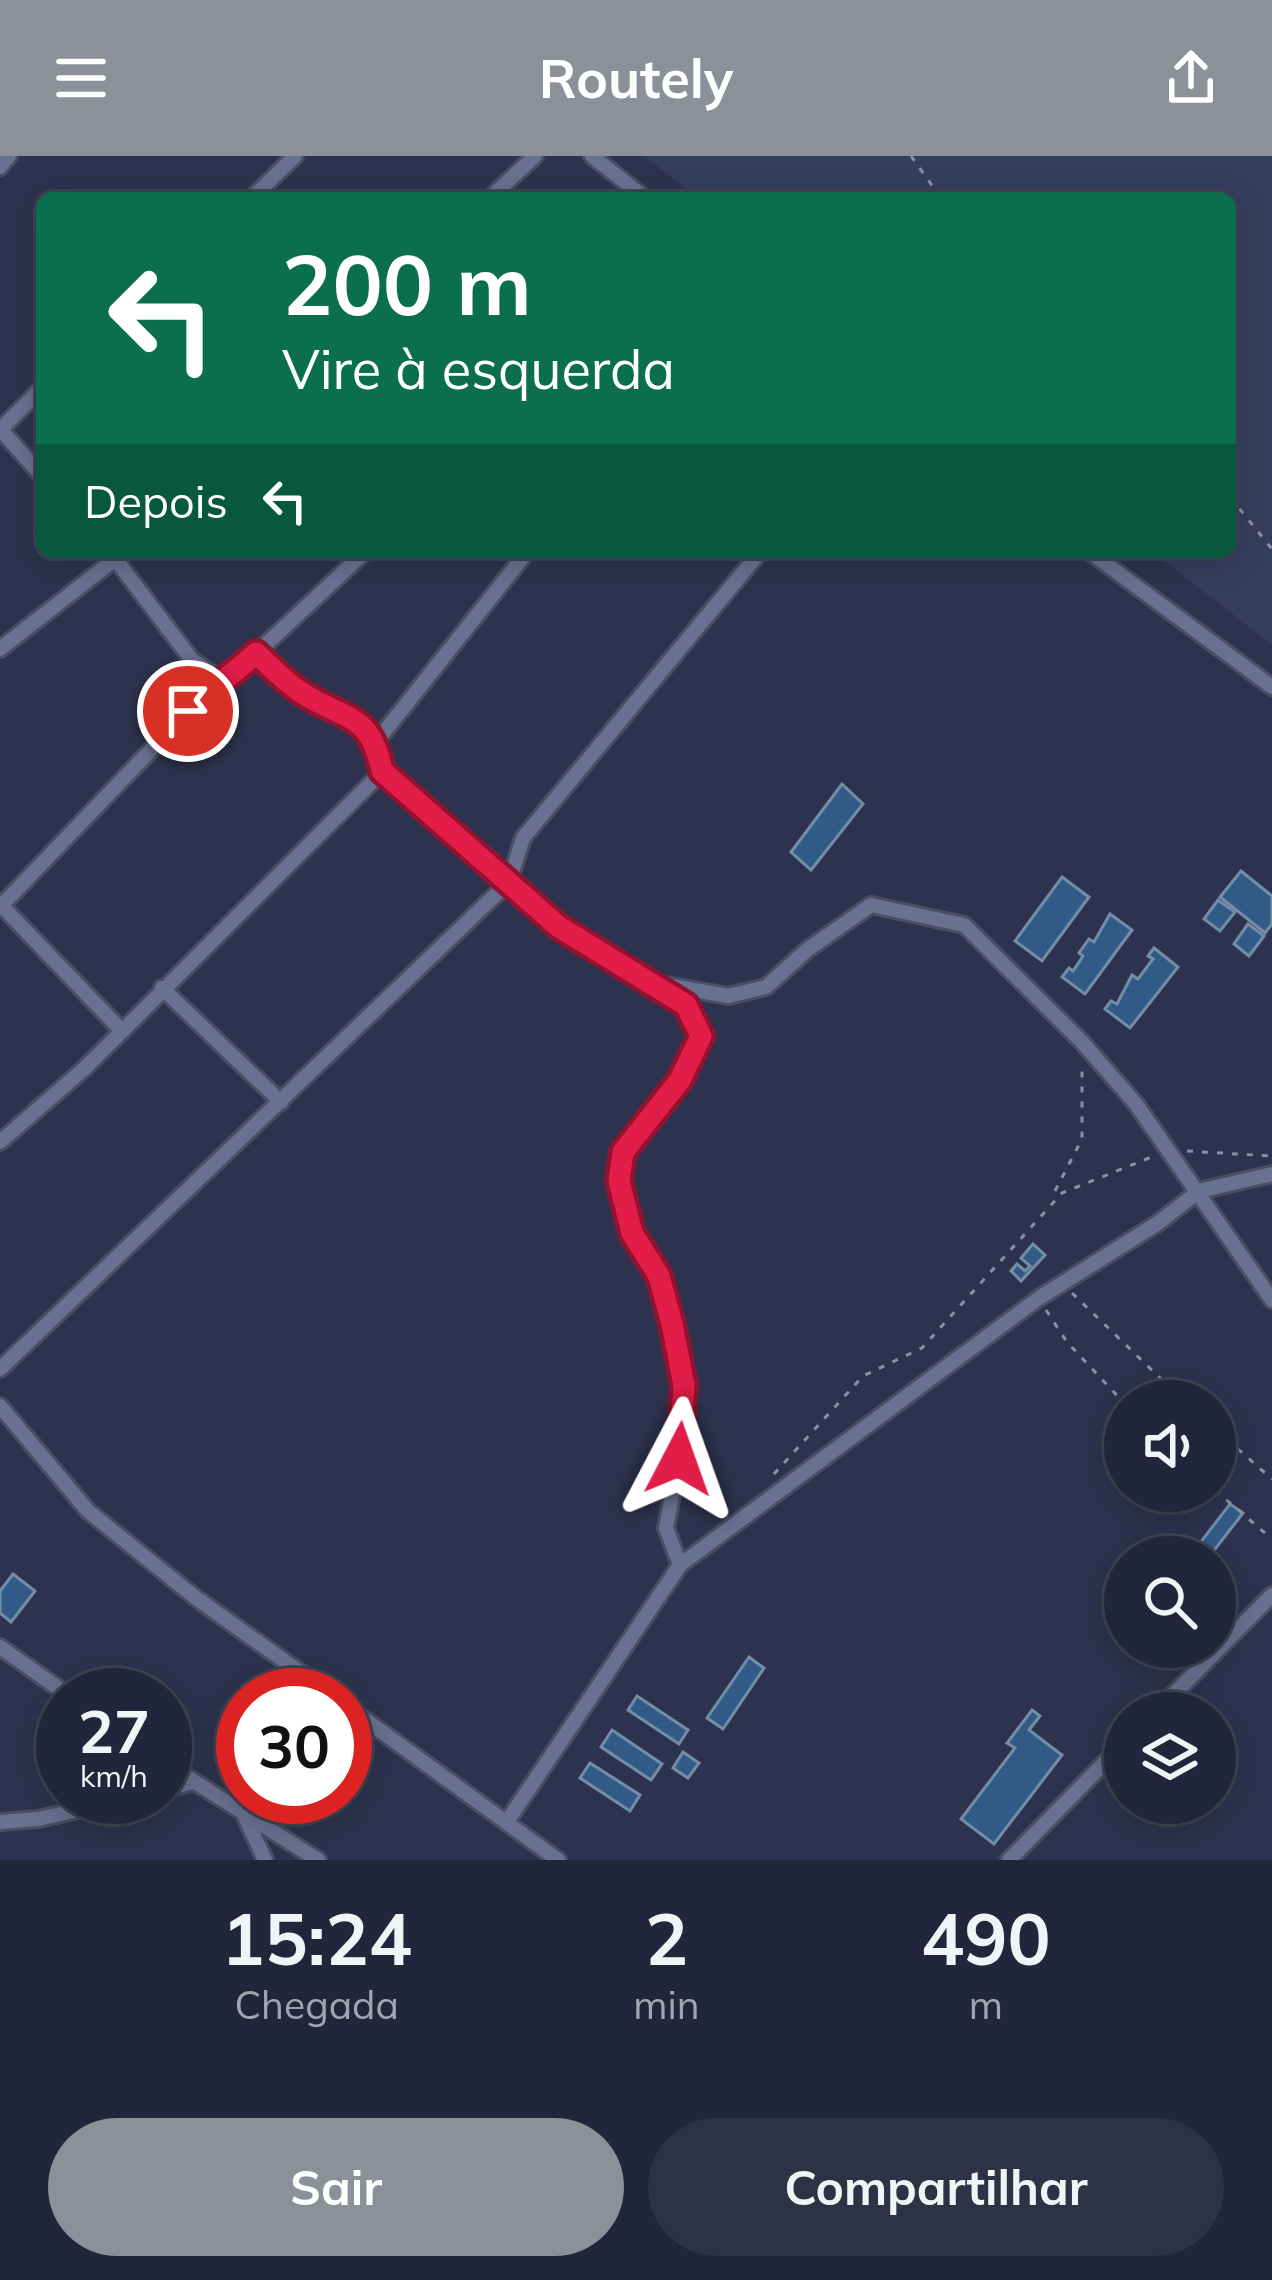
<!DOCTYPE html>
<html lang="pt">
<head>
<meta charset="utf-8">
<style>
	:root { --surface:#22263a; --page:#2e3245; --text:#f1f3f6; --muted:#a2a5af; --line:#3f4354; --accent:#8c9099 }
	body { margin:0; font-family:Mulish,sans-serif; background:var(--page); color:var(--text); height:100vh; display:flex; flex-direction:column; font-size:45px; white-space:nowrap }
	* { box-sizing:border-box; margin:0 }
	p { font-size:39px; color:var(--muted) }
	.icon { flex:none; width:66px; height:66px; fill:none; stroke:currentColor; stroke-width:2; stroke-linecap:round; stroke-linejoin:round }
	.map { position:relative; height:1704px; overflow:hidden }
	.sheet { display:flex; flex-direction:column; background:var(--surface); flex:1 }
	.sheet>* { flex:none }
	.guide { position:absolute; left:36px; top:36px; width:1200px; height:366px; border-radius:18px; box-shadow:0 6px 30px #0003,0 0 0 3px var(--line); background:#0b6e4f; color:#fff; overflow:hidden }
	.tools { position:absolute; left:1104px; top:1224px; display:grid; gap:24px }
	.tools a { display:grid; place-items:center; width:132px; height:132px; border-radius:50%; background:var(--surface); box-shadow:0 6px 30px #0003,0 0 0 3px var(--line); font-size:60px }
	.speed { position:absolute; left:36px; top:1512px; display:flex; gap:24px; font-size:60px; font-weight:700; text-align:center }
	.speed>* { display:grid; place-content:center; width:156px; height:156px; border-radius:50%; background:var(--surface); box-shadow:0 6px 30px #0003,0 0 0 3px var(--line); line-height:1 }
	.speed small { font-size:30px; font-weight:400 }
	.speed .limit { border:18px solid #d22; background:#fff; color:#111 }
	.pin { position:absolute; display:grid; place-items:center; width:102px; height:102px; color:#fff; margin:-51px; border:6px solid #fff; border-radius:50%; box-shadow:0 3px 12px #0007 }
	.me { position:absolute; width:132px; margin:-66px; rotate:4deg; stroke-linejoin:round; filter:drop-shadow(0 0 9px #0008) }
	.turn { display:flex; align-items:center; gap:42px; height:252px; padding:0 48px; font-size:54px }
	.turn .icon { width:156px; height:156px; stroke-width:2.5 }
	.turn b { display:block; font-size:84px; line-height:102px }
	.then { display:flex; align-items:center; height:114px; padding:0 48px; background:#0003; gap:24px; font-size:45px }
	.eta { display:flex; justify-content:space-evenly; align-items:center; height:204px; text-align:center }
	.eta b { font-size:72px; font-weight:700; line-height:84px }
	.cta { display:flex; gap:24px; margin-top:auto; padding:24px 48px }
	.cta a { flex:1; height:138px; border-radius:72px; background:var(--accent); color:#fff; font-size:48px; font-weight:700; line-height:138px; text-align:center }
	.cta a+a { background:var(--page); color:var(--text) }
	header { display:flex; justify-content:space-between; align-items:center; height:156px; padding:0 48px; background:var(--accent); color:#fff; font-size:54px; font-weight:700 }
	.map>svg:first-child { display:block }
</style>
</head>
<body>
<header><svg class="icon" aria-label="menu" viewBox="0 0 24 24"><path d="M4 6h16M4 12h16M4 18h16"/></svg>Routely<svg class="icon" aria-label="share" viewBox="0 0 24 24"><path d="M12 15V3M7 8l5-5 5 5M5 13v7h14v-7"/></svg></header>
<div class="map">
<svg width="1272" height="1704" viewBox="0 0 1272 1704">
	<rect width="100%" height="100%" fill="#2d334e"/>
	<polygon fill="#363e5e" points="644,0 1272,0 1272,489 1153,396 1230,396 1230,42 698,42"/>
	<g fill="#315b86" stroke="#748da7" stroke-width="3">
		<polygon points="842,628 863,648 811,714 791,696"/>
		<polygon points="1241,715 1272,740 1272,768 1265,777 1220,741"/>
		<polygon points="1062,721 1089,741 1042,805 1015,785"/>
		<polygon points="1218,744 1235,756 1220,775 1204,763"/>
		<polygon points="1110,758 1132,774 1085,838 1062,821 1069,812 1073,815 1083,800 1079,797 1089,783 1094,786"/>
		<polygon points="1248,768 1264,780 1249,800 1234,788"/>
		<polygon points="1154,792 1178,811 1130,872 1105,853 1111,845 1117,848 1132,819 1138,823 1153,803 1148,800"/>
		<polygon points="1033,1088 1045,1099 1021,1125 1011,1115 1017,1108 1025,1115 1030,1110 1021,1102"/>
		<polygon points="1230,1348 1243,1357 1209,1401 1199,1401 1193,1396"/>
		<polygon points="13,1418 35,1435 11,1466 0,1457 0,1435"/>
		<polygon points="749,1501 764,1512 723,1573 707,1562"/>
		<polygon points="637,1540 688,1574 679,1588 628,1554"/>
		<polygon points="1032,1554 1040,1560 1029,1574 1062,1599 994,1688 961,1663 1015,1592 1007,1587"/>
		<polygon points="612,1574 662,1608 651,1624 601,1591"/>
		<polygon points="683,1596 699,1607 688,1622 673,1612"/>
		<polygon points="590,1607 640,1639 630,1655 580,1622"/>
	</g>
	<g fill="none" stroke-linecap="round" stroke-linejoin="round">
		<defs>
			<g id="minor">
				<polyline points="592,0 645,42"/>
				<polyline points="0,11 9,0"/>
				<polyline points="252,42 295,0"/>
				<polyline points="490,42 535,0"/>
				<polyline points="0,273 42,320"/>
				<polyline points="0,274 42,232"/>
				<polyline points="110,396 192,504 219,523 234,518 365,396"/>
				<polyline points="1090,396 1272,531"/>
				<polyline points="0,493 124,396"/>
				<path d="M256 497C270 509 284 525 299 535 343 565 370 554 383 615L559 771 685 849 701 880 679 924 623 996 619 1025 631 1077 659 1120 684 1229 679 1303 666 1372 680 1409"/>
				<polyline points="377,585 527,396"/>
				<polyline points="0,748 121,874"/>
				<polyline points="2,749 219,523"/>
				<polyline points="649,826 728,840 766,831 807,794 871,749 964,769 1082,886 1136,948 1272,1144"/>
				<polyline points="162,832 281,946"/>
				<polyline points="0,986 85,912 383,615"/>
				<polyline points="0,1213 509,726 523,682 760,396"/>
				<polyline points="0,1250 88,1355 196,1442 332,1539"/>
				<polyline points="0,1491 68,1539"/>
				<polyline points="345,1549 558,1704"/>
				<polyline points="1155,1557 1272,1439"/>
				<polyline points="165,1607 318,1704"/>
				<polyline points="165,1633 193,1626"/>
				<polyline points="242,1654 265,1704"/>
				<polyline points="508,1664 680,1409 1039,1142 1158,1067 1199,1035 1272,1018"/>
				<polyline points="0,1666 38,1663 135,1641"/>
				<polyline points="1009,1704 1125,1586"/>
			</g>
		</defs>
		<use href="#minor" stroke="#4a4e63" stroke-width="20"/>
		<g stroke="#8b90a3" stroke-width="3" stroke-dasharray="6 9" stroke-linecap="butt">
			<polyline points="911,0 941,42"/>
			<polyline points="1230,341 1272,393"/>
			<polyline points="1187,995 1272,1000"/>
			<polyline points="1055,1035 1082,983 1082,911"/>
			<polyline points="1072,1137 1184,1245"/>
			<polyline points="1046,1154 1067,1186 1125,1248"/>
			<polyline points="1215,1273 1272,1323"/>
			<polyline points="774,1318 863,1220 922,1192 1062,1037 1154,1000"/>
			<polyline points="1215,1334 1272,1383"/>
		</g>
		<use href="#minor" stroke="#697190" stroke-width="14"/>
	</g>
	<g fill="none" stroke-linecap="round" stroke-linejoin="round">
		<defs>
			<path id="route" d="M188 555C210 532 234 518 256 497 270 510 284 525 299 535 343 565 370 554 382 615L559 771 686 849 701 880 680 924 623 996 619 1025 632 1077 659 1120 672 1168 684 1229 679 1303"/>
		</defs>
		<use href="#route" stroke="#92132f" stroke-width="30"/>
		<use href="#route" stroke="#e11d48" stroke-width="21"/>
	</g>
</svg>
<div class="tools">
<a><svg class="icon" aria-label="sound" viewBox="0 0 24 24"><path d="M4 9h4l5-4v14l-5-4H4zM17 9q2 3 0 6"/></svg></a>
<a><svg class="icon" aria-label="search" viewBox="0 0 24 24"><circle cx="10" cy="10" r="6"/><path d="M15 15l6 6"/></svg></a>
<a><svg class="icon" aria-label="layers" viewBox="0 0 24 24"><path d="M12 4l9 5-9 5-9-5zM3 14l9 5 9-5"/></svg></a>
</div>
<div class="speed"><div>27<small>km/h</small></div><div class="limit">30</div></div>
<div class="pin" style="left:188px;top:555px;background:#d93025"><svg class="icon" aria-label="arrive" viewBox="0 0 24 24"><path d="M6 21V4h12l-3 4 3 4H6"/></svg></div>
<svg class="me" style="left:679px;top:1303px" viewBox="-20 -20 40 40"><path d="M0-17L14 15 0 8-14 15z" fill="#e11d48" stroke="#fff" stroke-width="4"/></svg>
<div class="guide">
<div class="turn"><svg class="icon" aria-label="left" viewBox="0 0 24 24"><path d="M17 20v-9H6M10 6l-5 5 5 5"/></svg><div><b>200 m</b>Vire à esquerda</div></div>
<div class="then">Depois<svg class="icon" aria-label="left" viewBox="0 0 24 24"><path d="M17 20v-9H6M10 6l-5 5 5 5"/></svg></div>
</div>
</div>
<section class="sheet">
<div class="eta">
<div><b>15:24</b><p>Chegada</p></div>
<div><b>2</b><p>min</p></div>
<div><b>490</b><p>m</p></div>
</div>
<div class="cta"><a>Sair</a><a>Compartilhar</a></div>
</section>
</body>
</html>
